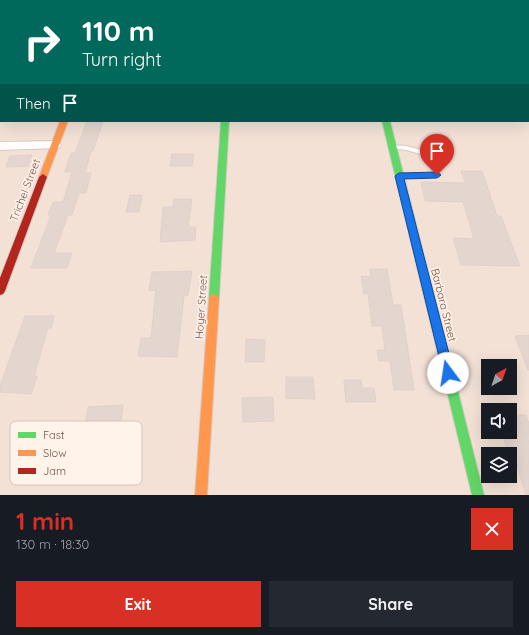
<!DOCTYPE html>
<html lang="en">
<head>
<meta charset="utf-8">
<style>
	:root { --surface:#171b24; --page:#242831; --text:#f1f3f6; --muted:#9ea1a6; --accent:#d93025 }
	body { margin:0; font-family:Quicksand,sans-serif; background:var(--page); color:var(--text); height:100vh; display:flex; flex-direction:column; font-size:15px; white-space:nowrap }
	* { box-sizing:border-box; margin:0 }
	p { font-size:13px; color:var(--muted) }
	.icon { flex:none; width:22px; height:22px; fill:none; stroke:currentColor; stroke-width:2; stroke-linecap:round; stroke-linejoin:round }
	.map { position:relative; height:495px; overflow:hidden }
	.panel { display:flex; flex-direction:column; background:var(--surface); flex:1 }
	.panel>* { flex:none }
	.hud { position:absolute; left:0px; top:0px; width:529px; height:122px; box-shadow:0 4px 16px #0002; background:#00695c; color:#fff; overflow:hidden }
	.needle { width:26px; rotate:40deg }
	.buttons { position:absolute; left:481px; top:359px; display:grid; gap:8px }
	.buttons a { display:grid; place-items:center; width:36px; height:36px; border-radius:0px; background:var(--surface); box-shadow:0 4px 16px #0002; font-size:20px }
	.pin { position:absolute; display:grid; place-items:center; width:34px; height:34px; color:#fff; margin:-41px -17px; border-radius:50% 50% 50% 0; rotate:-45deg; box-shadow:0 0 4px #0007 }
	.pin .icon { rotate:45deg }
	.me { position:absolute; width:44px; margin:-22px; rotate:346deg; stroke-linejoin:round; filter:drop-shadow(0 0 3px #0008) }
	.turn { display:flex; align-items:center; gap:14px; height:84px; padding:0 16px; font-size:18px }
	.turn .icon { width:52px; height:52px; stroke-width:2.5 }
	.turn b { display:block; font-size:28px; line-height:34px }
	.then { display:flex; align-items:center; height:38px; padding:0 16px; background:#0003; gap:8px; font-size:15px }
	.round { display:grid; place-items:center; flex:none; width:42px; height:42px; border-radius:0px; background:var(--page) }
	.head { display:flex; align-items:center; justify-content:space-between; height:68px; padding:0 16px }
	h1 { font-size:24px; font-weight:800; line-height:30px; color:var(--accent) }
	.primary-button { display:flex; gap:8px; margin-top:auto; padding:8px 16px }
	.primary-button a { flex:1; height:46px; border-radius:0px; background:var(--accent); color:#fff; font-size:16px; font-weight:800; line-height:46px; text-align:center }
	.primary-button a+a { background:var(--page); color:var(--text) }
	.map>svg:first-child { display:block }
</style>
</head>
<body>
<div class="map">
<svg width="529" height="495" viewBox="0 0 529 495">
	<rect width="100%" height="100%" fill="#f8efe8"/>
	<path fill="#f3e1d6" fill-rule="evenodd" d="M0 0H484L1 1V121H528L529 78V495H0ZM488 366H510V388H488ZM488 410H510V432H488ZM488 454H510V476H488Z"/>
	<g fill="#e5d5cf" stroke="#e1d1ca">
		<polygon points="87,121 103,121 93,151 91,151 85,173 91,173 86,193 79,193 72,215 68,215 54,253 72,253 67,268 31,268 51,215 48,215 53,202 63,202 72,172 65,172 71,153 75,153"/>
		<polygon points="172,154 194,154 192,166 170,166"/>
		<polygon points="32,155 28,166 6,167 10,156"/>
		<polygon points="461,171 482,171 497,216 501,216 520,266 461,265 453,238 474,239 463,202 425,201 421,182 465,183"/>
		<polygon points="130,195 142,195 139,212 126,212"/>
		<polygon points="174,199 192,199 188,227 196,227 195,240 160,242 163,207 173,207"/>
		<polygon points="370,269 387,269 393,305 401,305 414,390 394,390 390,361 379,361 377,350 385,350 382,326 372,326 368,294 364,294 361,276 371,277"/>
		<polygon points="192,271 188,295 184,296 177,357 138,356 141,338 151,338 156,290 149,291 152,272"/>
		<polygon points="25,316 54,316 51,328 48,328 34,376 37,376 31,394 0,392 0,386"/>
		<polygon points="529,335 529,370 528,370 515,336"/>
		<polygon points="246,339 265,340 264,362 245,362"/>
		<polygon points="286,377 313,377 315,399 286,398"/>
		<polygon points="344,380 361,380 362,388 374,388 376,402 346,402"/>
		<polygon points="273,397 274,421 243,422 242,398"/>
		<polygon points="123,405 119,438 83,440 88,407"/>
		<polygon points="510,415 526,415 529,424 529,495 526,495 512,450 507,450 502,432 510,432"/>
	</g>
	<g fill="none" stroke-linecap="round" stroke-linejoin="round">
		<defs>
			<g id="lane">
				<rect x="528" y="15" width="1" height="2"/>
				<polygon points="393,145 406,146 433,153 440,175 439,177 398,178 397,176 400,174 433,173 428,156 406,150 391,148 390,147"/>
			</g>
			<g id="street">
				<rect x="105" y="0" width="8" height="1"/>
				<rect x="229" y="0" width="8" height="1"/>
				<rect x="352" y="0" width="9" height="1"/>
				<rect x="474" y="0" width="9" height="1"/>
				<rect x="528" y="87" width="1" height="8"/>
				<polygon points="55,141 59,142 61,145 59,148 0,150 0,142"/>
			</g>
			<g id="fast">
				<rect x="528" y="41" width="1" height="4"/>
				<rect x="0" y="44" width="1" height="4"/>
				<polygon points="221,121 229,121 219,298 217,301 214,302 211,301 209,298"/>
				<polygon points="382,121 390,121 484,495 472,495"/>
			</g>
			<g id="slow">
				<polygon points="60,121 68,121 47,177 46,179 40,179 39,177"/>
				<polygon points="214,294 217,295 219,298 207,495 195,495 209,298 211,295"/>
			</g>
			<polygon id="jam" points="43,174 47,177 5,291 3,294 0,295 0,278 39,177"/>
		</defs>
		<use href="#lane" stroke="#d6cac5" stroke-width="2"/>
		<use href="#street" stroke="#d6cac5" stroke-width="2"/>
		<use href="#fast" stroke="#d7cac4" stroke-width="2"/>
		<use href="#slow" stroke="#d7cac4" stroke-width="2"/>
		<use href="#jam" stroke="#d7cac4" stroke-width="2"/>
		<use href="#lane" fill="#fefdfc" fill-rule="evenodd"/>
		<use href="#street" fill="#fefdfc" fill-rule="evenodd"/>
		<use href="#fast" fill="#63d668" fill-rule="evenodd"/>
		<use href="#slow" fill="#ff974d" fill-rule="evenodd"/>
		<use href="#jam" fill="#b3261e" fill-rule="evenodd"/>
	</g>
	<polygon fill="#1a73e8" stroke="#114b97" points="437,172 441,175 437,178 404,179 454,373 452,377 448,379 444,377 443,373 395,176 399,173"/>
	<g text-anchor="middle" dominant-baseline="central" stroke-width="3" stroke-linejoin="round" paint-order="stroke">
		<g font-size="11" fill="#784f46" stroke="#fff3ea">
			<text transform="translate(25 190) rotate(-69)">Trichel Street</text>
			<text transform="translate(444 305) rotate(76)">Barbara Street</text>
			<text transform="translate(201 307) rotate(-86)">Hoyer Street</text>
		</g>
	</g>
	<rect x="10" y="421" width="132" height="64" rx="6" fill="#fff3ea" stroke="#d6c2b9" stroke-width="1"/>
	<rect x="18" y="432" width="18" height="6" fill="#63d668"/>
	<rect x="18" y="450" width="18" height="6" fill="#ff974d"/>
	<rect x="18" y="468" width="18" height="6" fill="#b3261e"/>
	<g font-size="11" fill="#784f46">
		<text x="43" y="439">Fast</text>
		<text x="43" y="457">Slow</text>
		<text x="43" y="475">Jam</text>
	</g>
</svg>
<div class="buttons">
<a><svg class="needle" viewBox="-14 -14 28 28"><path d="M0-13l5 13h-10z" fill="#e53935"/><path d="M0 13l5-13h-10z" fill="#9ea1a6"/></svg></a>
<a><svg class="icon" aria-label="sound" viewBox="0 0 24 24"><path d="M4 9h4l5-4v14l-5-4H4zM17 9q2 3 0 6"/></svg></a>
<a><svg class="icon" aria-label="layers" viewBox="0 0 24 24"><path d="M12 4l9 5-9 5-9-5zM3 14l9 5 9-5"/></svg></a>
</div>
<div class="pin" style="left:437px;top:175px;background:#d93025"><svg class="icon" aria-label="arrive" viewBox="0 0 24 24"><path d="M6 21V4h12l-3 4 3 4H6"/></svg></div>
<svg class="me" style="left:448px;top:373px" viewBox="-20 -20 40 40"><circle r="19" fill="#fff"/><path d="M0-13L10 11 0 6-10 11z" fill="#1a73e8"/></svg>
<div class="hud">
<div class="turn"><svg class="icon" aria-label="right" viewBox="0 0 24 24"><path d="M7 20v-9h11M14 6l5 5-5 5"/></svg><div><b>110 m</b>Turn right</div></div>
<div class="then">Then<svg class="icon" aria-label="arrive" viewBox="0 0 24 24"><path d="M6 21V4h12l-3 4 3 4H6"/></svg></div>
</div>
</div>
<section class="panel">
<div class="head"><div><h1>1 min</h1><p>130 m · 18:30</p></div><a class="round" style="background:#d93025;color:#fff"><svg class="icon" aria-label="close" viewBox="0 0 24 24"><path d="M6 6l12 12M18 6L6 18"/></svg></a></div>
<div class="primary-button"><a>Exit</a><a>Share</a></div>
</section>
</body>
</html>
